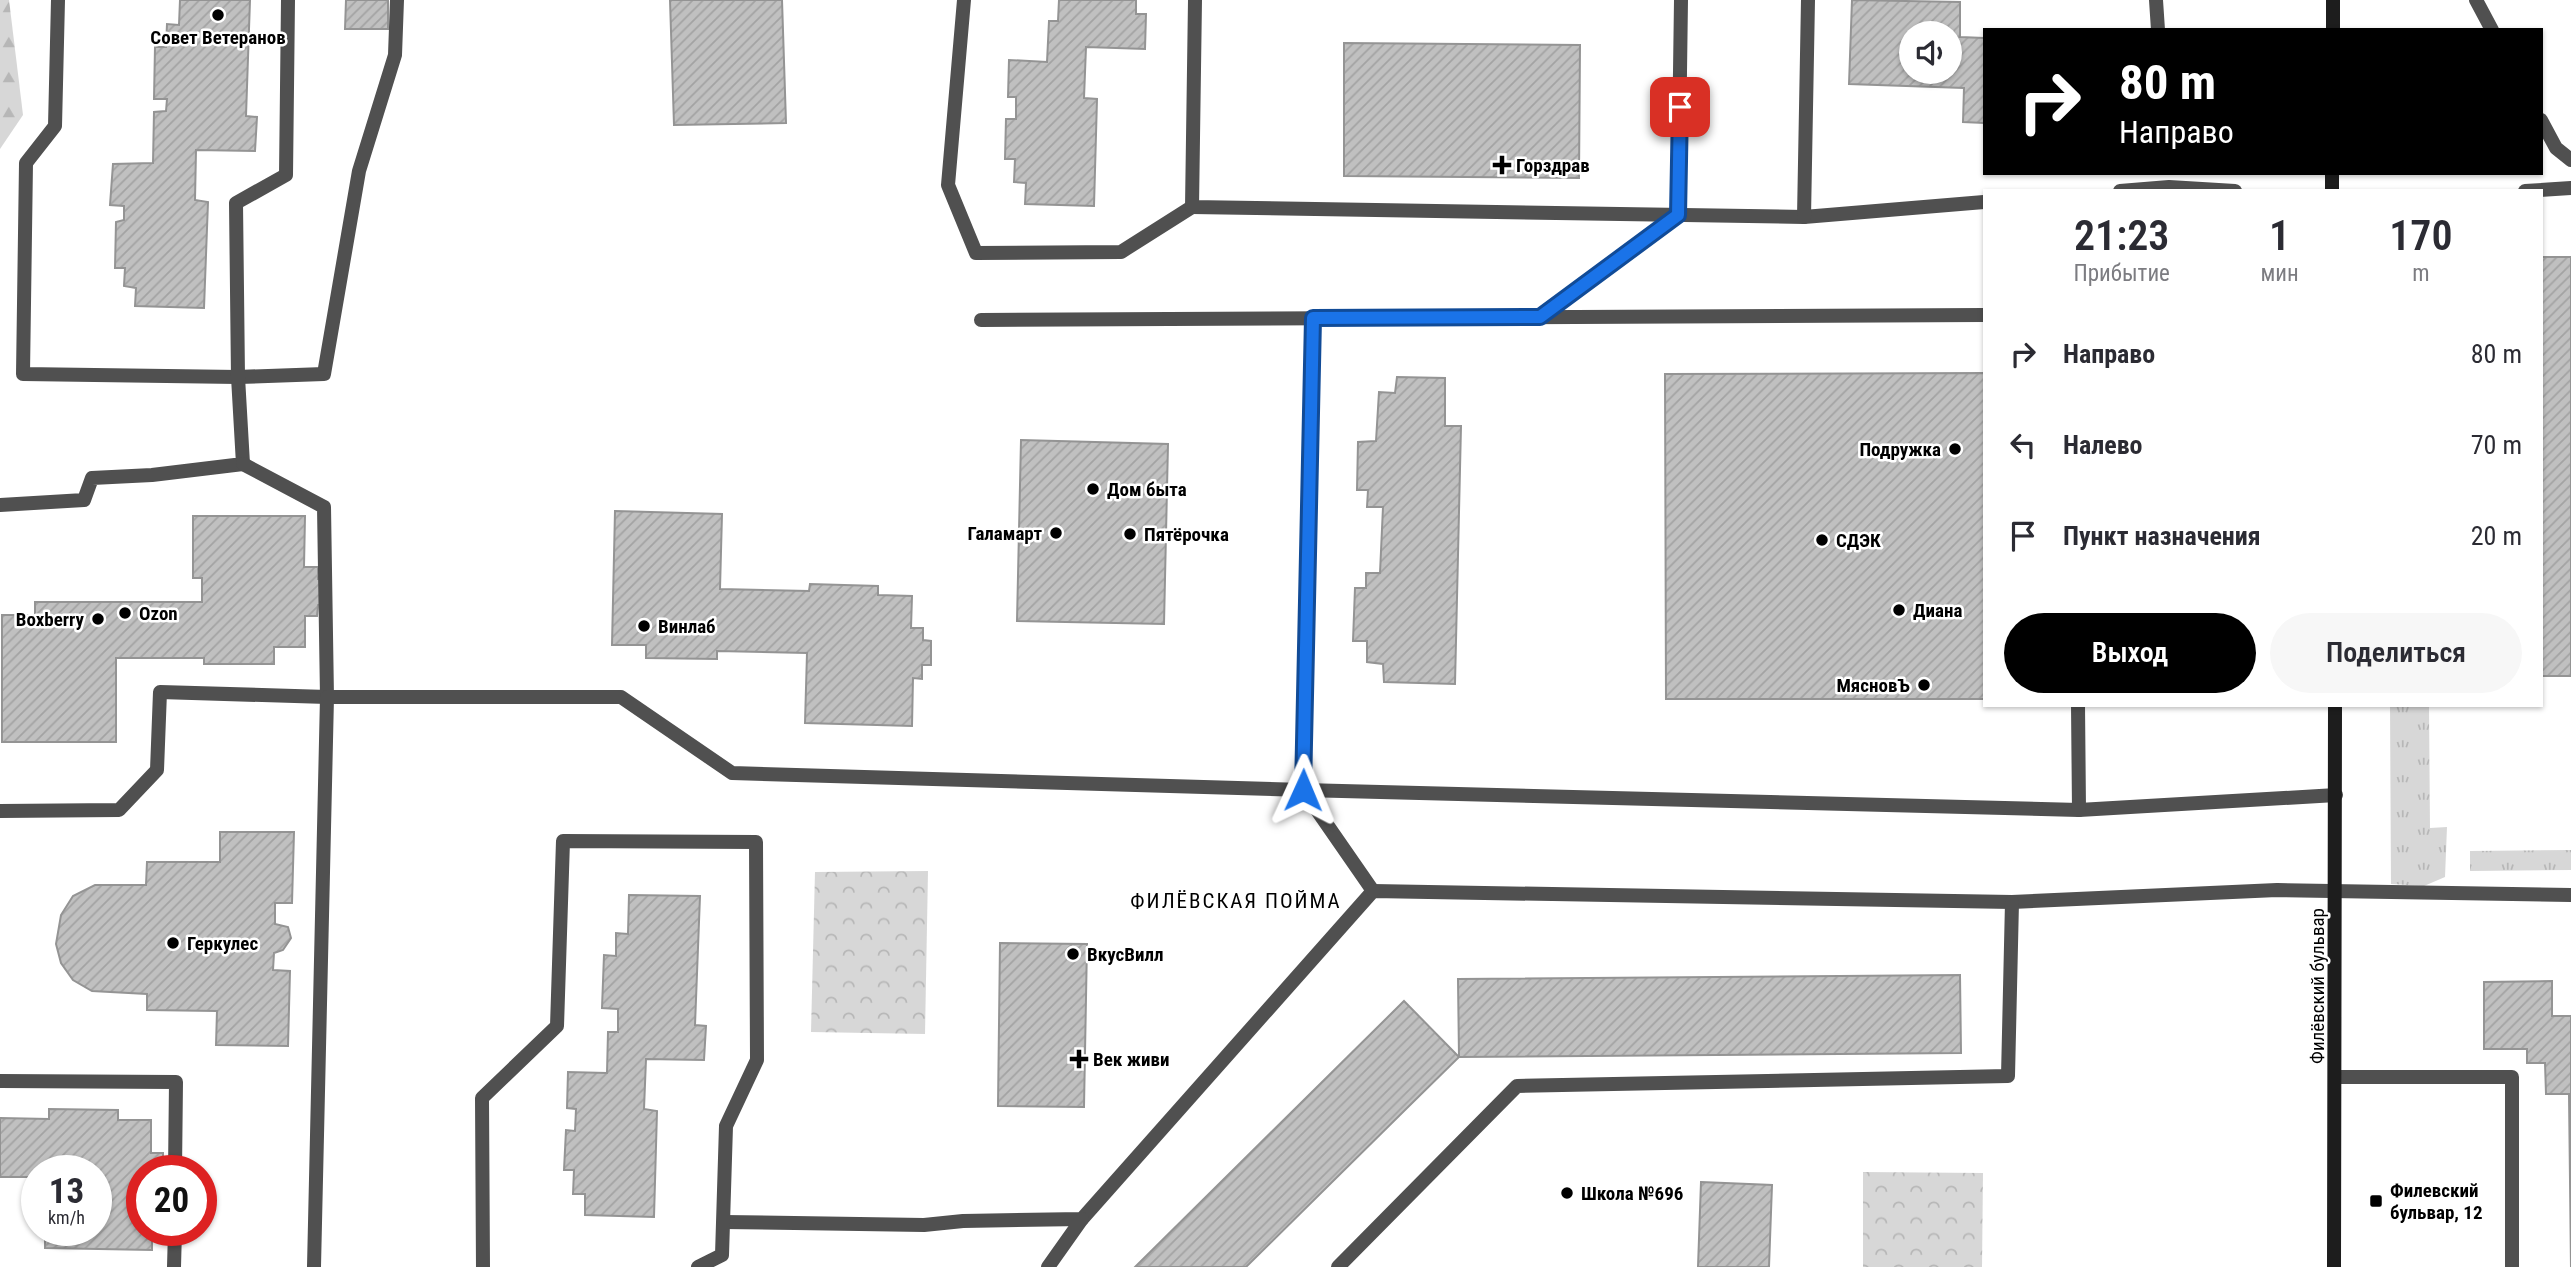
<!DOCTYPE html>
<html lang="ru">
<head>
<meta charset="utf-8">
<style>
	:root { --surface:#fff; --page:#f7f7f7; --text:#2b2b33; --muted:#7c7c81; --accent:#000 }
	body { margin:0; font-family:"Roboto Condensed",sans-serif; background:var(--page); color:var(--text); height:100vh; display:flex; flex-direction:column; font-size:26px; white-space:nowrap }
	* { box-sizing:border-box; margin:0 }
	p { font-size:23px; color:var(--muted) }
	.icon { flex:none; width:38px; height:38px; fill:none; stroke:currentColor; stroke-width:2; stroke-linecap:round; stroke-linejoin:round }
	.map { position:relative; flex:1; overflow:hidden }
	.side { position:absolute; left:1983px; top:189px; width:560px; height:518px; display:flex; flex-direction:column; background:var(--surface); border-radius:0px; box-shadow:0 2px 5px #0004 }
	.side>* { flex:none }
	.banner { position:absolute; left:1983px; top:28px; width:560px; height:147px; border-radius:0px; box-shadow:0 2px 5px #0004; background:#000; color:#fff; overflow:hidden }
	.controls { position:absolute; left:1899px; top:21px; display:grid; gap:14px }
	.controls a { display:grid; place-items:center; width:63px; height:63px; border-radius:50%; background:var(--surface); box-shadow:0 2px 5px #0004; font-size:35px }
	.speed { position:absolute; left:21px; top:1155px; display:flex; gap:14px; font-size:35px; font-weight:700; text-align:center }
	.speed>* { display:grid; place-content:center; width:91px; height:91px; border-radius:50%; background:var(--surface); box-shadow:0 2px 5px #0004; line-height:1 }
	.speed small { font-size:18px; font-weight:400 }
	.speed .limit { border:10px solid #d22; background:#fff; color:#111 }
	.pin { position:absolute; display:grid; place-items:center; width:60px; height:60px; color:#fff; margin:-30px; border-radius:14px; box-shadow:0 4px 10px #0006 }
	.me { position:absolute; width:77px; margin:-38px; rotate:1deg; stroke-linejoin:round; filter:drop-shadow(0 0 5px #0008) }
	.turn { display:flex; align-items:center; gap:24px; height:147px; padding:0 21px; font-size:32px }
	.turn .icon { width:91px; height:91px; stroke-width:2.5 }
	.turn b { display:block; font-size:49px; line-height:60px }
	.eta { display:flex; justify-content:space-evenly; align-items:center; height:119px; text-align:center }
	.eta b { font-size:42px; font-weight:600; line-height:49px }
	.button { display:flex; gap:14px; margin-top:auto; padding:14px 21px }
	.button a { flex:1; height:80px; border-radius:42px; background:var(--accent); color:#fff; font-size:28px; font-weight:600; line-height:80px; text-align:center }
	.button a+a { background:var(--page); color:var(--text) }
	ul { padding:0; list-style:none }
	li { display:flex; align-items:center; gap:21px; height:91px; padding:0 21px }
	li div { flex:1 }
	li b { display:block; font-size:26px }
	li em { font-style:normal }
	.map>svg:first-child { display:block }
</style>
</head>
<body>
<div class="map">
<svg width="2571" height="1267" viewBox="0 0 2571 1267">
	<defs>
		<pattern id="grass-tufts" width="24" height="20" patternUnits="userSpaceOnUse" patternTransform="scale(1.75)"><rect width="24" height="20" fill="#d7d7d7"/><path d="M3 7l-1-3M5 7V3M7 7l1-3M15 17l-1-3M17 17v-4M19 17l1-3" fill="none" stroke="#b7b7b7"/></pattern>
		<pattern id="forest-firs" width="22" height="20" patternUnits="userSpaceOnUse" patternTransform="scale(1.75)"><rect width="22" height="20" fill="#d7d7d7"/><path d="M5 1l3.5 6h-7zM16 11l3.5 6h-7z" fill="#b7b7b7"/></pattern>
		<pattern id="park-crowns" width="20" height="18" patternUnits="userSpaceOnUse" patternTransform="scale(1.75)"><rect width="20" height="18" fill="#d7d7d7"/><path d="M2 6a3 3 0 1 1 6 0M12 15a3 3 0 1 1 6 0" fill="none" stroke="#b7b7b7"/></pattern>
		<pattern id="building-hatch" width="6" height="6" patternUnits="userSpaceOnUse" patternTransform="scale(1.75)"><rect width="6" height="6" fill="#c0c0c0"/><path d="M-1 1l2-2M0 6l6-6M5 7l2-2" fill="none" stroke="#a3a3a3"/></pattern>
	</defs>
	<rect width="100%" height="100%" fill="#fff"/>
	<g fill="url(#grass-tufts)">
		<polygon points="2390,705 2429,705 2430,828 2447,827 2445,877 2424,886 2391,884"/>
		<polygon points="2571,850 2571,870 2470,871 2470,851"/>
	</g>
	<polygon fill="url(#forest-firs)" points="0,0 9,0 23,115 0,149"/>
	<g fill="url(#park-crowns)">
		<polygon points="928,871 925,1034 811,1032 815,872"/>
		<polygon points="1863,1172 1983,1173 1982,1267 1863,1267"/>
	</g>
	<g fill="url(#building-hatch)" stroke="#949494" stroke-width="2" fill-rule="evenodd">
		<polygon points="180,0 250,0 246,116 257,117 255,151 196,150 195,200 208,202 204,308 135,306 136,288 124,286 125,268 115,268 116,222 124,220 124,206 110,205 113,164 153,163 154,112 166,111 167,99 154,99 155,47 166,47 167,24 179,25"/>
		<polygon points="346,0 388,0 388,29 345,29"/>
		<polygon points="670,0 782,0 786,123 674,125"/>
		<polygon points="1059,0 1136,0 1136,14 1146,14 1145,49 1086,47 1084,98 1097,99 1094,206 1025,204 1026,183 1014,182 1015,159 1005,159 1006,119 1016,119 1016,97 1008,97 1009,60 1047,62 1049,21 1058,21"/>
		<path d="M1852 0 1960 2V37L1984 38V123L1963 122 1964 88 1849 84ZM1911 33H1950V72H1911Z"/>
		<polygon points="1344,43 1580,45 1579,178 1344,176"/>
		<rect x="2541" y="257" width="30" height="419"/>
		<polygon points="1984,373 1984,699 1666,699 1665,374"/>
		<polygon points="1397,377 1445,378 1445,426 1461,426 1455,684 1384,682 1383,664 1367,662 1367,641 1353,641 1355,588 1366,588 1366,573 1380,573 1383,507 1367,507 1368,490 1357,490 1358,442 1376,441 1379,392 1395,393"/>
		<polygon points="1021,440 1168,444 1164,624 1017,621"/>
		<polygon points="615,511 722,514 720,589 809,591 810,584 878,586 878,595 912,596 911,628 923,628 923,640 931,641 931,665 922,665 922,679 913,678 912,726 805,723 807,653 717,651 717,659 646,658 646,645 612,645"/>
		<polygon points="193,516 305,516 304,567 318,567 318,579 324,579 324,604 318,605 317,616 305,616 305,647 274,647 274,664 204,664 204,658 116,658 116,742 2,742 2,615 35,615 35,602 202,602 202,578 193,578"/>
		<polygon points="220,832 294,832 292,903 275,903 275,924 288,927 291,938 283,950 274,953 273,970 290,971 288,1046 216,1045 217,1011 147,1010 147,994 92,991 73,980 61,963 56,944 61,915 73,896 95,885 146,885 147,862 220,862"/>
		<polygon points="629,895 700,896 695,1025 706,1026 704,1060 646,1059 644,1109 657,1111 654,1217 585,1215 585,1194 573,1194 574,1170 564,1170 566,1130 575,1131 576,1109 567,1108 568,1072 607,1073 608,1032 618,1032 618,1009 602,1008 604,955 616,956 616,933 628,934"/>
		<polygon points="1000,943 1087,944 1084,1107 998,1106"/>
		<polygon points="1960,975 1961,1053 1459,1057 1458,979"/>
		<polygon points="2552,981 2552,1016 2571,1016 2571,1267 2569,1094 2546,1094 2545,1063 2527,1063 2527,1049 2484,1049 2484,982"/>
		<polygon points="1404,1001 1459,1057 1406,1109 1246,1267 1135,1267"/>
		<polygon points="49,1109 118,1110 118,1120 151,1120 151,1153 163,1153 163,1165 171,1165 171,1171 142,1171 142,1230 152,1230 152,1250 45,1248 45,1230 96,1230 96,1171 37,1171 37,1177 0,1177 0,1118 49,1119"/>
		<polygon points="1701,1182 1772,1185 1769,1267 1698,1267"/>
	</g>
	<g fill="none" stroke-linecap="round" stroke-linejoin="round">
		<g stroke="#505050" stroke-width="14">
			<polyline points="58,0 55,126 26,163 23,374 238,377 324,374 359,171 395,55 397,0"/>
			<polyline points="964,0 948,185 976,253 1121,252 1192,207"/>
			<polyline points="1195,0 1192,207 1804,217 1984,202"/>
			<polyline points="2156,0 2158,30"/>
			<polyline points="2476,0 2492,30"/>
			<polyline points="2541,120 2556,148 2571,160"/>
			<polyline points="2120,191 2169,187 2235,191"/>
			<polyline points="2525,191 2571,188"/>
			<polyline points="1804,217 1808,0"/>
			<polyline points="1540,317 1678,215 1681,0"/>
			<polyline points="1313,318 1303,790 2079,810 2336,795"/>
			<polyline points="981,320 1984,315"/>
			<polyline points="0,505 84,500 92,478 152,475 243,464 238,377 236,203 286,175 288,0"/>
			<polyline points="2078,705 2079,810"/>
			<polyline points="0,811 119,810 157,770 160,692 327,697 324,507 243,464"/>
			<polyline points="2335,1077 2512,1077 2512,1267"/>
			<polyline points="0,1081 176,1082 175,1171"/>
			<polyline points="724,1222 924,1225 963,1221 1082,1219 1373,891 2012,902 2277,890 2571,895"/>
			<polyline points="174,1267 175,1230"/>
			<polyline points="314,1267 327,697 621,697 732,773 1303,790 1373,891"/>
			<polyline points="483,1267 482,1098 557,1026 563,841 756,842 757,1060 726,1126 722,1255 698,1267"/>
			<polyline points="1048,1267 1082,1219"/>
			<polyline points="1338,1267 1517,1086 2008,1076 2012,902"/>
		</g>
		<g stroke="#1d1d1d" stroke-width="14">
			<polyline points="2333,30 2333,0"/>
			<polyline points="2332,191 2332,173"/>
			<polyline points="2334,1267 2335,705"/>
		</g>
	</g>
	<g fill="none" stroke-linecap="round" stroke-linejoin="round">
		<defs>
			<polyline id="route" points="1303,790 1313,318 1540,317 1678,215 1680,107"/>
		</defs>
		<use href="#route" stroke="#114b97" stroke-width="18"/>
		<use href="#route" stroke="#1a73e8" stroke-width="12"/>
	</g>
	<g fill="#000" stroke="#fff" stroke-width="2.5">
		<circle cx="218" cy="15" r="7"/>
		<path d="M1498.5 154.5h7v7h7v7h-7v7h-7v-7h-7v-7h7z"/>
		<circle cx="1955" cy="449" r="7"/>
		<circle cx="1093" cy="489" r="7"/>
		<circle cx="1056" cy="533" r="7"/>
		<circle cx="1130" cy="534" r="7"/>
		<circle cx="1822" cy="540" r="7"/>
		<circle cx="1899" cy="610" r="7"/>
		<circle cx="125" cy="613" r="7"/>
		<circle cx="98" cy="619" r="7"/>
		<circle cx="644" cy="626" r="7"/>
		<circle cx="1924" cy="685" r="7"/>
		<circle cx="173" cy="943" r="7"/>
		<circle cx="1073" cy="954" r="7"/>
		<path d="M1075.5 1048.5h7v7h7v7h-7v7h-7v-7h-7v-7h7z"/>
		<circle cx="1567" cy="1193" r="7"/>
		<rect x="2369" y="1194" width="14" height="14" rx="3.5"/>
	</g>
	<g text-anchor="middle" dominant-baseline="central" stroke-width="5" stroke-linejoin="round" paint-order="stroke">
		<g font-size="19" font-weight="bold" fill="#000" stroke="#fff" text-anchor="start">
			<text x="218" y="37" text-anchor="middle">Совет Ветеранов</text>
			<text x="1516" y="165">Горздрав</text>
			<text x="1941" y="449" text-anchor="end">Подружка</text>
			<text x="1107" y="489">Дом быта</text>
			<text x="1042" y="533" text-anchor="end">Галамарт</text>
			<text x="1144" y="534">Пятёрочка</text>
			<text x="1836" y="540">СДЭК</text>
			<text x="1913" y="610">Диана</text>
			<text x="139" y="613">Ozon</text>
			<text x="84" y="619" text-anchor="end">Boxberry</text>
			<text x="658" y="626">Винлаб</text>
			<text x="1910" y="685" text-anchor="end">МясновЪ</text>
			<text x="187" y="943">Геркулес</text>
			<text x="1087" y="954">ВкусВилл</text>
			<text x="1093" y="1059">Век живи</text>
			<text x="2390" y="1190">Филевский<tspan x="2390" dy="22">бульвар, 12</tspan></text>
			<text x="1581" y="1193">Школа №696</text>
		</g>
		<g font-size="19" fill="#000" stroke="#fff">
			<text transform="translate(2317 986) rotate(-90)">Филёвский бульвар</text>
		</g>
		<g font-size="21" letter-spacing="2" fill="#000" stroke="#fff">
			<text x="1236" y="901">ФИЛЁВСКАЯ ПОЙМА</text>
		</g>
	</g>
</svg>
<div class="controls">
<a><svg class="icon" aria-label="sound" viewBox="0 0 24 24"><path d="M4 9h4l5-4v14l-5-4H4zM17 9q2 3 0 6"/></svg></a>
</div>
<div class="speed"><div>13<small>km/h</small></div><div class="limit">20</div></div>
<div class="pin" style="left:1680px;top:107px;background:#d93025"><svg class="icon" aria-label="arrive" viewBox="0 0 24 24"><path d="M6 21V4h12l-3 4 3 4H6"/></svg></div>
<svg class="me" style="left:1303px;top:790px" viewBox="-20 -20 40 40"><path d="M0-17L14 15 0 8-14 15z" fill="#1a73e8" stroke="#fff" stroke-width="4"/></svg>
<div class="banner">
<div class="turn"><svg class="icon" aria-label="right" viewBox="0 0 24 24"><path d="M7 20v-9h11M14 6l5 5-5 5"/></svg><div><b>80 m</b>Направо</div></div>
</div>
<section class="side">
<div class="eta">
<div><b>21:23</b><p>Прибытие</p></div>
<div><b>1</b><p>мин</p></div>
<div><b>170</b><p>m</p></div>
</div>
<ul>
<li><svg class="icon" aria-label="right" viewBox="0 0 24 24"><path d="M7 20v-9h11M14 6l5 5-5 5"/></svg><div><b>Направо</b></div><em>80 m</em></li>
<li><svg class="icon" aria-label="left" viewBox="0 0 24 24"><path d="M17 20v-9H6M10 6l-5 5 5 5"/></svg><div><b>Налево</b></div><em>70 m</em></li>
<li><svg class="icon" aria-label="arrive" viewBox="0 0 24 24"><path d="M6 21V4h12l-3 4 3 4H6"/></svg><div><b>Пункт назначения</b></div><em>20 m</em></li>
</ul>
<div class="button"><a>Выход</a><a>Поделиться</a></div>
</section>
</div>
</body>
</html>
